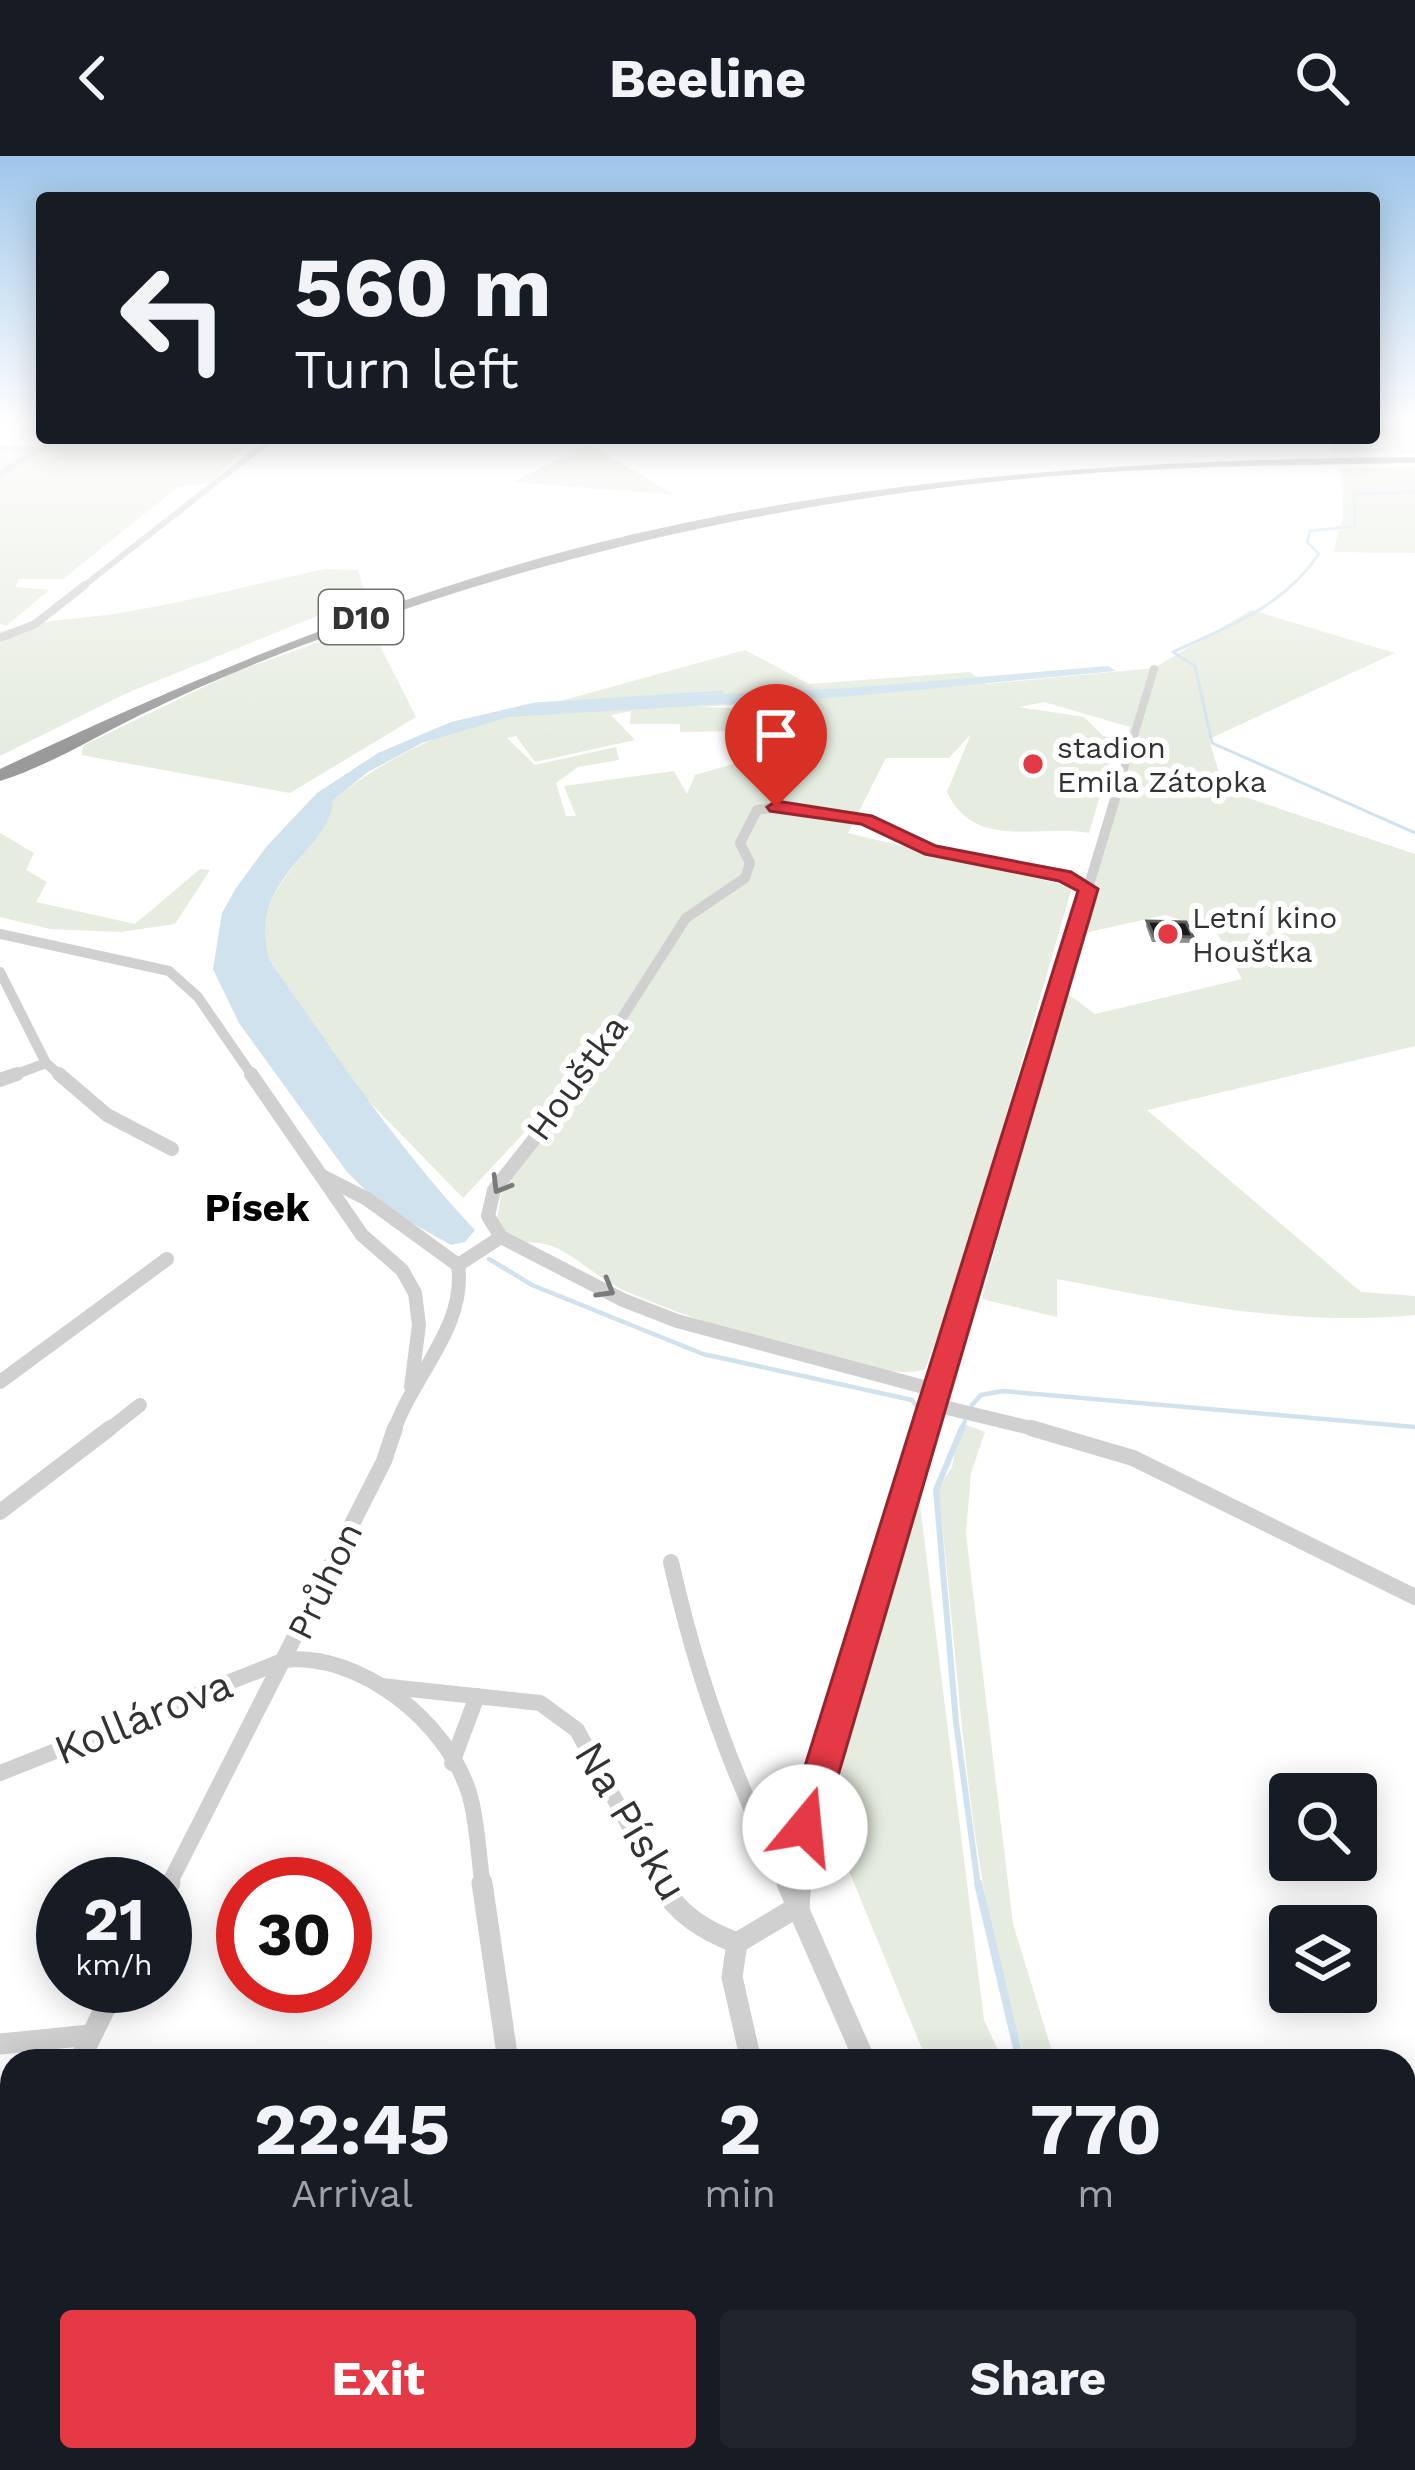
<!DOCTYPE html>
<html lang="en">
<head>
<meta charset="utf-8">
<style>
	:root { --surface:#171b24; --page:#20242c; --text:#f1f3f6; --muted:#9ea1a6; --accent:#e63946 }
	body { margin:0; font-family:"Work Sans",sans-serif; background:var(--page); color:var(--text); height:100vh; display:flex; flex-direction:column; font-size:45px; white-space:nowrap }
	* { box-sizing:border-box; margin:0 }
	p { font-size:39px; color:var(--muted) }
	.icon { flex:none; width:66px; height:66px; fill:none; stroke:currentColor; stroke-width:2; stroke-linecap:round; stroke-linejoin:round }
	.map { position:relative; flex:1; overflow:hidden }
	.side { position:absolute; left:0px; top:1893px; width:1416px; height:423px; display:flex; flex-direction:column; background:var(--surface); border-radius:36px 36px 0 0; box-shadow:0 6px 30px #0003 }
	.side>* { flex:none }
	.guide { position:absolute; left:36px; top:36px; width:1344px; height:252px; border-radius:12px; box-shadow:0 6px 30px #0003; background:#171b24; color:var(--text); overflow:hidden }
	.controls { position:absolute; left:1269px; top:1617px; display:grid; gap:24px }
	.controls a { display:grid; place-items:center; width:108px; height:108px; border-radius:12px; background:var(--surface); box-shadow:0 6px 30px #0003; font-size:60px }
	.speed { position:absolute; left:36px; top:1701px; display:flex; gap:24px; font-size:60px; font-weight:700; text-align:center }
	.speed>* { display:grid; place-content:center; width:156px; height:156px; border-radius:50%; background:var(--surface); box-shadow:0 6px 30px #0003; line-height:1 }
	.speed small { font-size:30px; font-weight:400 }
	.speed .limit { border:18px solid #d22; background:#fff; color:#111 }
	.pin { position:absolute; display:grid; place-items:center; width:102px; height:102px; color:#fff; margin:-123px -51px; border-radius:50% 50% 50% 0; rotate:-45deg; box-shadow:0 0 12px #0007 }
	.pin .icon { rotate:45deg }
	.me { position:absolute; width:132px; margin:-66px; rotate:17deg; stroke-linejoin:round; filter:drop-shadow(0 0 9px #0008) }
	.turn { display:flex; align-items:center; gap:42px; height:252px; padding:0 60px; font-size:54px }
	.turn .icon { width:156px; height:156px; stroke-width:2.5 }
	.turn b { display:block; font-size:84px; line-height:102px }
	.eta { display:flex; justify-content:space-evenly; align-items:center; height:204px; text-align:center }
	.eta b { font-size:72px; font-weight:700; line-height:84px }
	.action { display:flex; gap:24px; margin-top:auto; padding:24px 60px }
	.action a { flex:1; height:138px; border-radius:12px; background:var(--accent); color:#fff; font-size:48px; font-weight:700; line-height:138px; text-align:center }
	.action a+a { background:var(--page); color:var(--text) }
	header { display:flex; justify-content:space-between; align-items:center; height:156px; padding:0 60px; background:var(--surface); font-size:54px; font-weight:700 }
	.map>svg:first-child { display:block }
</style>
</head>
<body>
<header><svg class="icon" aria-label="back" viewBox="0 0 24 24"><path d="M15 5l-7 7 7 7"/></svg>Beeline<svg class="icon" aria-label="search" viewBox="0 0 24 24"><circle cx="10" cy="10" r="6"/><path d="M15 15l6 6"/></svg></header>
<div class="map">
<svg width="1415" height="2314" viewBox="0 0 1415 2314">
	<rect width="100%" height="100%" fill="#fff"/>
	<g fill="#e6ecdf" fill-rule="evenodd">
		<polygon points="1374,264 1415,264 1415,298 1330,296 1334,282 1374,282"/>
		<polygon points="60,282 255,282 210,327 178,331 63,423 19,423 15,431 49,434 6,470 0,468 0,293 40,295"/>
		<polygon points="589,288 675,339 513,326"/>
		<polygon points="1415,311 1415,397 1333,396 1343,360 1341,312"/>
		<path d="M325 413 358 414 364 433 374 437 127 537 0 600V476C42 462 82 464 126 456 193 445 259 427 325 413Z"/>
		<path d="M1251 454 1395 497 1209 583 1224 634 1415 698V890L1147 954 1361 1136 1415 1140V1159C1290 1171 1179 1146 1057 1123V1161L982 1143 1052 882 1060 832 1095 858 1242 823 1216 775 1165 759 1080 778 1130 571 1044 546 1019 551 1084 561 1103 580 1117 582 1089 677C1039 667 975 696 947 636L971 578 949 602H886L848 677 1072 731 959 1123 925 1213C880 1232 671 1156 621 1133 597 1122 575 1098 549 1089 534 1084 510 1088 493 1087L503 1027 569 953 553 946 463 1042 358 934 270 805C246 726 322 703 333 644 373 612 414 589 463 572L745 494 809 528 970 516 986 528 1154 512ZM749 548 751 603 695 619 687 638 674 615 564 630 576 660H566L556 627 578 611 619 604 616 591 535 609 507 582 631 555 630 568H680V576L735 575 733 552 698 551Z"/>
		<polygon points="369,468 416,561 290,637 81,599 84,589 235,516"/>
		<polygon points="611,559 635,584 535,606 516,580"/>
		<polygon points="0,677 34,697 26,714 47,726 36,746 135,768 200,713 210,714 175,768 120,776 50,773 0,761"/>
		<path d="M961 1267 985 1276 971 1317 966 1378 1013 1768 1055 1905H1026C965 1722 961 1524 938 1333L952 1311Z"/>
		<polygon points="916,1317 984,1864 1003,1905 927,1905 829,1666"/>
	</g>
	<path fill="#cfe2ee" d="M1108 510 1116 515 844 541 509 561 422 587 368 616 333 644C330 697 245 721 270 805 335 898 397 991 475 1074L465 1086 451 1089 383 1051 347 1016 239 867 213 813 222 757 236 732 267 690 317 637 378 597 451 566 532 547 849 532Z"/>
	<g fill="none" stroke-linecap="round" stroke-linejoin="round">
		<g stroke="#cfe2ee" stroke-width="3">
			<path d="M1415 336 1354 338 1355 370 1310 375 1307 386 1319 398C1283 451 1229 470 1173 496L1195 510 1212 587 1415 677"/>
			<polyline points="536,548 722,536"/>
		</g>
		<g stroke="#cfe2ee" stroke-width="4.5">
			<polyline points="489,1103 532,1129 703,1198 912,1244 917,1251"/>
			<polyline points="972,1249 981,1239 1003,1235 1415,1271"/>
			<polyline points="961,1275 965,1265"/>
		</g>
		<polyline stroke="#cfe2ee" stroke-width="6" points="962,1272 936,1334 956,1566 978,1730"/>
		<g stroke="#cfe2ee" stroke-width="8">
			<polyline points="978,1727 1020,1905"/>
			<polyline points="1203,2304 1208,2314"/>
		</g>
		<g stroke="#d0d0d0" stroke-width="6">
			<polyline points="0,270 10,264"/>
			<polyline points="0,292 38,294"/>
			<polyline points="0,318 57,282"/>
			<polyline points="81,432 270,284"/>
		</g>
		<g stroke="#d0d0d0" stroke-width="8">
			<polyline points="0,482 35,468 85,429"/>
			<polyline points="1114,646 1154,513"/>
		</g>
		<g stroke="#d0d0d0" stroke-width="10">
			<polyline points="0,778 169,815 198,841 253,921"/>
			<polyline points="0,816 46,907 62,921"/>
			<polyline points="9,921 46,907"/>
			<polyline points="584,921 686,762 745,722 750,707 740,687 757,654 776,651 865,664 931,694 1065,720 1088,732"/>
			<polyline points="1031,921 1115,643"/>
		</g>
		<g stroke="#d0d0d0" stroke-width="14">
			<polyline points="59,918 107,959 172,993"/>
			<polyline points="251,918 362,1079 402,1114 415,1137 419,1169 411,1231"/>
			<polyline points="0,924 17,918"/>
			<polyline points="322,1020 367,1043 458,1109"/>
			<polyline points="501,1081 488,1060 494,1034 586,918"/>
			<polyline points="501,1081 623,1144 677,1165 935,1234"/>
			<polyline points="458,1109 501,1081"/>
			<polyline points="0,1226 167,1103"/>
			<polyline points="931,1248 1043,1275"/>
			<polyline points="107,1275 140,1249"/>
			<path d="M394 1275C413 1219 467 1170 458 1109"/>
			<polyline points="924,1275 1032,918"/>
		</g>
		<g stroke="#d0d0d0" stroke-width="16">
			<polyline points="1031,1272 1133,1302 1415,1441"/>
			<polyline points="0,1356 110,1272"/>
			<path d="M671 1406C696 1518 735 1629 789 1730"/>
			<polyline points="381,1530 540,1547 577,1574 662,1730"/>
			<polyline points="452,1607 477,1540"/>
			<path d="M0 1617 285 1504C360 1496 447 1566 469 1637 478 1666 478 1700 483 1730"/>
			<polyline points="168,1730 384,1305 395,1272"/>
			<polyline points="801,1730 805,1671 925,1272"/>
		</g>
		<g stroke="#d0d0d0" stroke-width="21">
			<polyline points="482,1727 508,1905"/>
			<path d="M660 1727C677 1758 705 1775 737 1787"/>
			<polyline points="787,1727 865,1905"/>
			<polyline points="165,1736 170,1727"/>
			<polyline points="799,1750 801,1727"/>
			<polyline points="0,1888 90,1879"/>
			<polyline points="79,1905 116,1830"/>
			<polyline points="751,1905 732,1821 737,1787 799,1750"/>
			<polyline points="0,2080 12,2053"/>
			<polyline points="548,2304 549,2314"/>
			<polyline points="843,2304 845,2314"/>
			<polyline points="1034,2304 1038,2314"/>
		</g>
		<path fill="#9a9a9a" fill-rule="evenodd" d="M1415 301V307C1291 309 1166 310 1042 321 806 342 573 392 350 472 279 497 208 526 140 559 95 581 48 610 0 625V613C165 535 331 464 506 412 801 324 1109 304 1415 301Z"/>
	</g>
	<polygon fill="#8c8c8c" points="1147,765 1193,781 1191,787 1152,786 1146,770"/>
	<polygon fill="#1a1a1a" stroke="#5f5f5f" stroke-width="3" points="1147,765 1186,766 1193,781 1154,780"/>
	<defs><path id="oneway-chevron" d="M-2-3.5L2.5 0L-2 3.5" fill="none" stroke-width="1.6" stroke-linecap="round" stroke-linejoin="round" transform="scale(3)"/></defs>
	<g stroke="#7a7a7a">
		<use href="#oneway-chevron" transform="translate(500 1029) rotate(121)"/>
		<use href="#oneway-chevron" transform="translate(606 1133) rotate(30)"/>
	</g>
	<linearGradient id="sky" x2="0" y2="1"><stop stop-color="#9ec6ea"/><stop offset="0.45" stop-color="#fff"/><stop offset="1" stop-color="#fff" stop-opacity="0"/></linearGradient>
	<rect width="1415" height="588" fill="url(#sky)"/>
	<polygon fill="#e63946" stroke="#96252e" stroke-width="3" points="776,645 872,660 936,690 1071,716 1098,733 823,1671 818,1684 805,1690 792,1684 786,1671 1078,735 1059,725 925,698 861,668 770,655 767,651"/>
	<g fill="#e63946" stroke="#fff" stroke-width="4.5">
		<circle cx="1033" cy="608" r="12"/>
		<circle cx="1168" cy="778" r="12"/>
	</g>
	<g text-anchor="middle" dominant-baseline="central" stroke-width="12" stroke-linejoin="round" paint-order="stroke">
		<g font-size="30" fill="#333" stroke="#fff" text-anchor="start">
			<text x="1057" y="591">stadion<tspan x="1057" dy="34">Emila Zátopka</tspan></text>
			<text x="1192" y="761">Letní kino<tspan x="1192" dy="34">Houšťka</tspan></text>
		</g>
		<rect fill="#fff" stroke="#707070" stroke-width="3" x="319" y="434" width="84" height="54" rx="9"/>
		<g font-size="33" font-weight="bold" fill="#333">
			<text x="361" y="461">D10</text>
		</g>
		<g font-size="36" fill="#333" stroke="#fff">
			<text transform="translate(577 922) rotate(-54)">Houštka</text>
			<text transform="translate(325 1425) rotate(-64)">Průhon</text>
		</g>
		<g font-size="39" font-weight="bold" fill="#000" stroke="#fff">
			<text x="257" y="1051">Písek</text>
		</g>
		<g font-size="42" fill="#333" stroke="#fff">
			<text transform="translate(143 1561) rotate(-22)">Kollárova</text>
			<text transform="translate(631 1665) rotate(59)">Na Písku</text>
		</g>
	</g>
</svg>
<div class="controls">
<a><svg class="icon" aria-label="search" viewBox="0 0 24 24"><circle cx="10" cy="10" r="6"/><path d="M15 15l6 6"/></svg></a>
<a><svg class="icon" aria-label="layers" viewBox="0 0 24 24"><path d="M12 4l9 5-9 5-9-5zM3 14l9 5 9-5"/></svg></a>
</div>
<div class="speed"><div>21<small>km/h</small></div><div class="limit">30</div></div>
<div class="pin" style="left:776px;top:651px;background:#d93025"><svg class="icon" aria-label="arrive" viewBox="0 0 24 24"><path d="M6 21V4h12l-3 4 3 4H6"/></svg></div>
<svg class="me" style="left:805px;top:1671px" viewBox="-20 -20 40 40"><circle r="19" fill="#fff"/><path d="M0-13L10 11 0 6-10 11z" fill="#e63946"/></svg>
<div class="guide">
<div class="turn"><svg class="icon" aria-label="left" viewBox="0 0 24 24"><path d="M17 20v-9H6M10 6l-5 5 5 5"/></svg><div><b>560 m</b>Turn left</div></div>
</div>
<section class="side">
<div class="eta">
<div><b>22:45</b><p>Arrival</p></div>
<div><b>2</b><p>min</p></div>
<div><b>770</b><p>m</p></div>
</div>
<div class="action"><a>Exit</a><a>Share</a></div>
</section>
</div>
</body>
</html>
